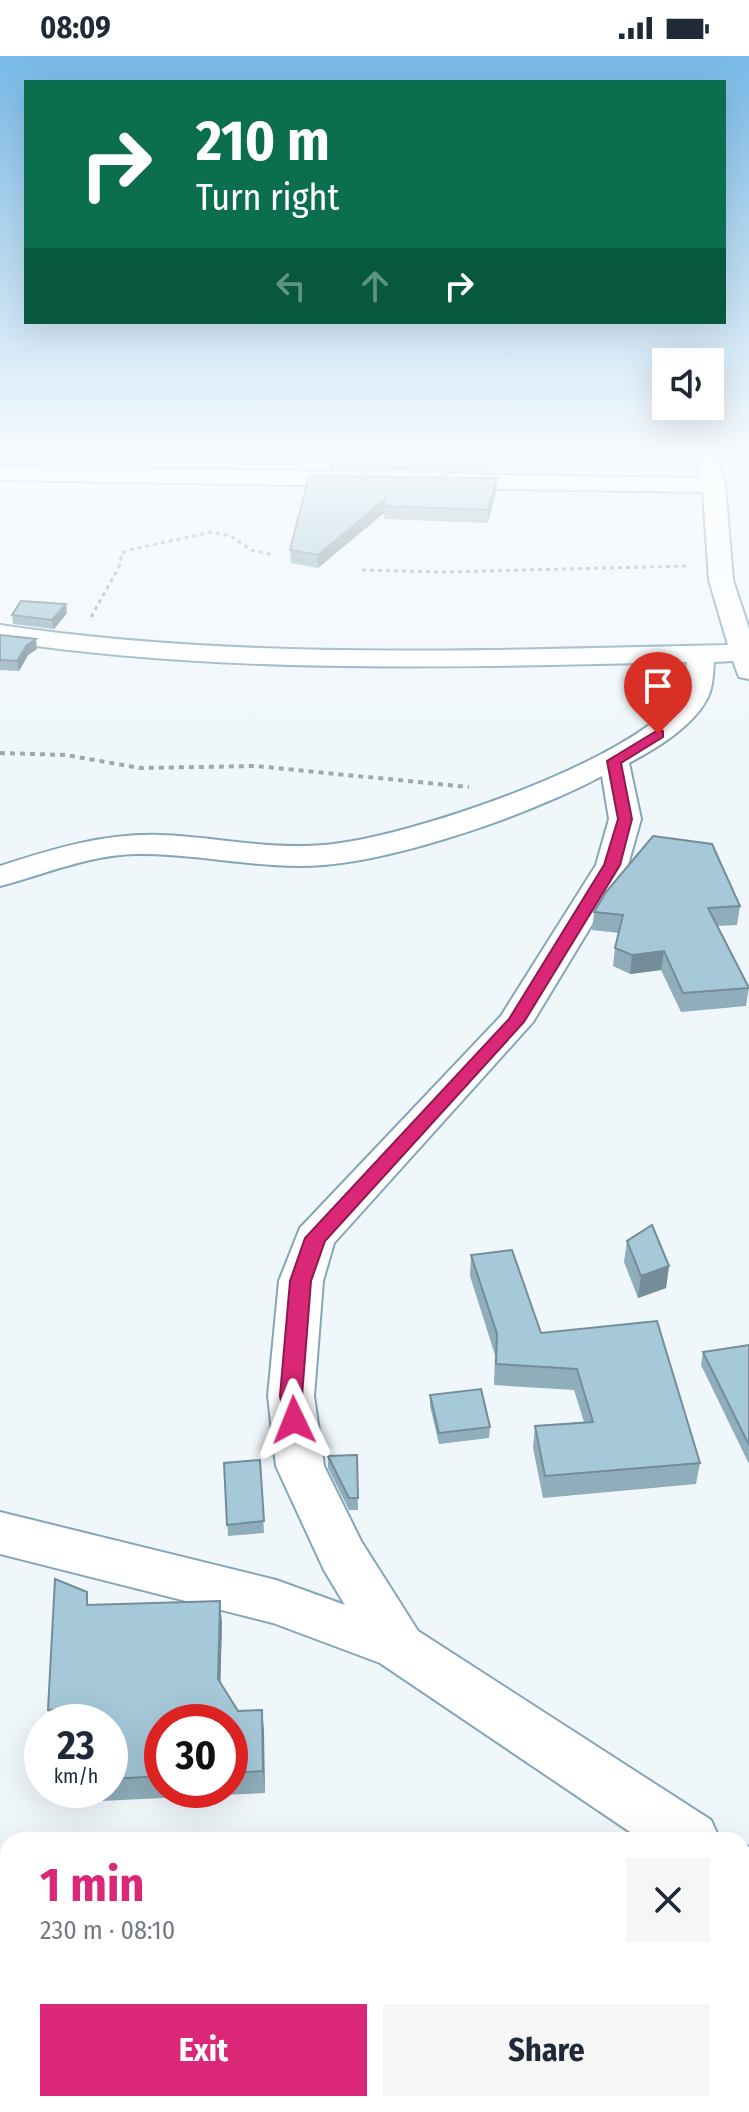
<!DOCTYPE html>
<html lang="en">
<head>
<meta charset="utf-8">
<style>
	:root { --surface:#fff; --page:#f6f6f7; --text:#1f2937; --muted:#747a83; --accent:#db2777 }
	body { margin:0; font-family:"Fira Sans Condensed",sans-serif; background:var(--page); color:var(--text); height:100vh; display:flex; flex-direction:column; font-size:30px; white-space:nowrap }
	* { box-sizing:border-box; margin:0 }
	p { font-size:26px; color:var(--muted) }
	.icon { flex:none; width:44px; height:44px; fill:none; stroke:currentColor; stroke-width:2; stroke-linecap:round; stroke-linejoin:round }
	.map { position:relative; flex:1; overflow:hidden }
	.sheet { position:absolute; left:0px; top:1776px; width:750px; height:280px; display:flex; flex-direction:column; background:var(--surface); border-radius:24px 24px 0 0; box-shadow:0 8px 32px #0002 }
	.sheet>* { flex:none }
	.banner { position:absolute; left:24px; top:24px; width:702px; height:244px; border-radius:0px; box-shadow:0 8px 32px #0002; background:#0b6e4f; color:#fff; overflow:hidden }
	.buttons { position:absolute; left:652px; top:292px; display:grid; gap:16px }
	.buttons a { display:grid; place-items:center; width:72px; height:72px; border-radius:0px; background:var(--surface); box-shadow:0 8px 32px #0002; font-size:40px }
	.speed { position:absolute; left:24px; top:1648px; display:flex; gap:16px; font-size:40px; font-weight:700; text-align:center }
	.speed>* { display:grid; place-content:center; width:104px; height:104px; border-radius:50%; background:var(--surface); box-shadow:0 8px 32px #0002; line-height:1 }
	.speed small { font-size:20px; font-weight:400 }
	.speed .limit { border:12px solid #d22; background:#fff; color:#111 }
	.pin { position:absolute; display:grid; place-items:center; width:68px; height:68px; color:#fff; margin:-82px -34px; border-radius:50% 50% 50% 0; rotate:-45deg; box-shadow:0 0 8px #0007 }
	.pin .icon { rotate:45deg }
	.me { position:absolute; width:88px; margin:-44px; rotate:358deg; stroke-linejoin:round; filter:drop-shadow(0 0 6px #0008) }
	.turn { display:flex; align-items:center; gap:28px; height:168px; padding:0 40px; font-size:36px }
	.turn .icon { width:104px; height:104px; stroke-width:2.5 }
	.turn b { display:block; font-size:56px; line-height:68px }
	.lanes { display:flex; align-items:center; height:76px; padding:0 40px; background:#0003; justify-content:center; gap:40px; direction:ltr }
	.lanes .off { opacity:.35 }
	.round { display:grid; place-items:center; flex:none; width:84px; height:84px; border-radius:0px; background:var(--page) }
	.summary { display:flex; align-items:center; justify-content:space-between; height:136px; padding:0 40px }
	h1 { font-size:48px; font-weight:700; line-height:60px; color:var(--accent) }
	.action { display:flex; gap:16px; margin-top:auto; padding:16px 40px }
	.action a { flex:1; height:92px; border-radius:0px; background:var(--accent); color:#fff; font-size:32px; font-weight:700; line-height:92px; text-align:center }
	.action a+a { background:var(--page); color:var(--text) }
	.status { display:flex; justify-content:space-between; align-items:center; height:56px; padding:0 40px; background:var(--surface); direction:ltr }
	.status svg { height:22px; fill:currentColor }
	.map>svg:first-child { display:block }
</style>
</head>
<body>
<div class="status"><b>08:09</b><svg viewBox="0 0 49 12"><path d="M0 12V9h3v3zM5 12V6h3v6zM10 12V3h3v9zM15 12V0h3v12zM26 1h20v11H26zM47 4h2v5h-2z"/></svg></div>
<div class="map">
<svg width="749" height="2056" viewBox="0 0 749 2056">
	<rect width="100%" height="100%" fill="#f0f7fb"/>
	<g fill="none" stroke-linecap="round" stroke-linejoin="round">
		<defs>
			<g id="minor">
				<polygon points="396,397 418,397 410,424 399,431 388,424"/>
				<path d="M695 397H717L725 429 733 524 749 573V623L739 621 733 605 714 606C713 618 713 632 707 643 692 671 657 692 629 707L641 763 628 809 533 966 334 1187 323 1225 314 1340 324 1410 361 1485 418 1575 711 1764 720 1784H642L380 1607 273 1567 0 1498V1456L276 1524 345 1549 324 1514 276 1410 268 1340 279 1225 300 1172 501 960 596 809 609 763 602 720C530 758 405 802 324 809 261 814 199 797 136 798 88 799 46 818 0 830V810C53 793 104 777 161 779 215 781 270 794 324 789 405 783 632 706 679 641 686 632 685 617 687 606 458 611 226 619 0 585V569C240 605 486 594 728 589L709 524 703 436 447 432 436 425 447 418 701 422Z"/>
				<polygon points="0,410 361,416 372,423 361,430 0,424"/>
				<polygon points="742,1788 749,1791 749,1851 742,1848"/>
			</g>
		</defs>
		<use href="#minor" stroke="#84a7b8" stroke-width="4"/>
		<g stroke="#9ea8ad" stroke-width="3" stroke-dasharray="4 4" stroke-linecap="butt">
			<polyline points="362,514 443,516 688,510"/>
			<polyline points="91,561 119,511 122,497 129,494 212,476 231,480 251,494 274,499"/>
		</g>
		<polyline stroke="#9ea8ad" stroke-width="4" stroke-dasharray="5 5" stroke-linecap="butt" points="0,697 66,699 140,712 255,710 469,731"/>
		<use href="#minor" fill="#fff" fill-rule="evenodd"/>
	</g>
	<g fill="#8fadbb" fill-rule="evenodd">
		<polygon points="329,404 487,407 487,415 329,413"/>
		<polygon points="309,420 496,435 488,467 384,463 384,457 318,512 291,507 290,494"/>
		<polygon points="67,557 54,573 13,568 12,559"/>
		<polygon points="0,579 37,593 28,599 19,615 0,614"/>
		<polygon points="740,850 737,869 718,870 749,931 746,950 681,956 661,914 630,918 613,910 615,892 619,877 592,874 594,856"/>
		<polygon points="627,1185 669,1210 666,1232 638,1242 624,1206"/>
		<polygon points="471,1199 541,1277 700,1407 696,1428 543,1442 533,1392 535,1370 584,1366 574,1334 494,1329 495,1299 470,1220"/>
		<polygon points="749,1289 749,1408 701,1309 703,1296"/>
		<polygon points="430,1339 490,1371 489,1382 439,1388 430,1350"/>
		<polygon points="357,1399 358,1454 349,1454 328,1412 328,1400"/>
		<polygon points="260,1404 264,1477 228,1480 224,1407"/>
		<path d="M89 1549 222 1567 220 1627 238 1655 262 1654 265 1737 60 1747 57 1734H110V1666H51L48 1654ZM162 1666H230V1734H162Z"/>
		<polygon points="542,2048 742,2048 749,2056 542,2056"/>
	</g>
	<g fill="#748d99">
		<polygon points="497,422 496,435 488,467 488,454"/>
		<polygon points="385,443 384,457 318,512 318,499"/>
		<polygon points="66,548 67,557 54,573 52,564"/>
		<polygon points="36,583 37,593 28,599 19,615 17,605 27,589"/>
		<polygon points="664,895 661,914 630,918 632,899"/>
		<polygon points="669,1210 666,1232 638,1242 641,1220"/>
		<polygon points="220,1545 222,1567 220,1645 218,1623"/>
		<polygon points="262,1654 264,1675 265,1737 263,1715"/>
	</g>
	<g fill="#a6c9da" stroke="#748d99" stroke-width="2">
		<polygon points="331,397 486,397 487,407 329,404"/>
		<polygon points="309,420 497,422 488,454 384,450 385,443 318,499 290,494"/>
		<polygon points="21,545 66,548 52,564 12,559"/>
		<polygon points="0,579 36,583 27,589 17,605 0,604"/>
		<polygon points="653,780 712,788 740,850 708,852 749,932 683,937 664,895 632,899 615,892 623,859 594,856 606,836"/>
		<polygon points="652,1169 669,1210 641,1220 627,1185"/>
		<polygon points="512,1194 541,1277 657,1265 700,1407 545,1420 535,1370 593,1366 577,1313 496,1308 497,1278 471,1199"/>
		<polygon points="749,1289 749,1389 703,1296"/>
		<polygon points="481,1333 490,1371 439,1377 430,1339"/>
		<polygon points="357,1399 358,1442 349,1442 328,1400"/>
		<polygon points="260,1404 264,1465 227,1469 224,1407"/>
		<polygon points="55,1523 87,1536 87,1549 220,1545 218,1623 238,1655 262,1654 263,1715 230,1717 230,1666 162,1666 162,1720 110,1723 110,1666 60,1666 62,1653 48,1654"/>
		<polygon points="742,2017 749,2017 749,2056 547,2056 547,2048 742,2048"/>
	</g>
	<linearGradient id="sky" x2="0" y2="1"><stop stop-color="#78b9e7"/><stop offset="0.58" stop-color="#f8fbfd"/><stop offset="1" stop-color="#f8fbfd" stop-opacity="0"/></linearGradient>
	<rect width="749" height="685" fill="url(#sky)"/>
	<polygon fill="#db2777" stroke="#8e194d" stroke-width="2" points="658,674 663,675 663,681 621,707 632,763 620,809 524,966 325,1185 311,1225 302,1340 305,1364 302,1370 294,1372 286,1370 280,1340 290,1225 305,1182 509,963 604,809 618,763 607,705"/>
</svg>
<div class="buttons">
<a><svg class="icon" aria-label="sound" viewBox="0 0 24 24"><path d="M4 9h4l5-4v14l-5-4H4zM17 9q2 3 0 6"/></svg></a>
</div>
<div class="speed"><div>23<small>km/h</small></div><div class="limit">30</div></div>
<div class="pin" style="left:658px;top:678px;background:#d93025"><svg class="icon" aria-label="arrive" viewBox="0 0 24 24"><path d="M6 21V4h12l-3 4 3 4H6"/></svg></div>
<svg class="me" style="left:294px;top:1364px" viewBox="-20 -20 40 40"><path d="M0-17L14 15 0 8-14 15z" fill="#db2777" stroke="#fff" stroke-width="4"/></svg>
<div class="banner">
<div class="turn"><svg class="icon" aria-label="right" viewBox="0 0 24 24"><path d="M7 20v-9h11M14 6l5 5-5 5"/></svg><div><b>210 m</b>Turn right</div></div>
<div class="lanes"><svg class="icon off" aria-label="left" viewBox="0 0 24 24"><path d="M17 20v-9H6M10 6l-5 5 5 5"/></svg><svg class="icon off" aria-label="ahead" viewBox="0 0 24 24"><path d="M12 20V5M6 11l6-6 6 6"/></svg><svg class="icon" aria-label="right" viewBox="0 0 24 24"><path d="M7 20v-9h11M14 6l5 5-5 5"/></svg></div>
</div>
<section class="sheet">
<div class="summary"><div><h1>1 min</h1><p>230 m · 08:10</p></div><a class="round"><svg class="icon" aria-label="close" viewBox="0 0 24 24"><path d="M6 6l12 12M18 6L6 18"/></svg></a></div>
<div class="action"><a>Exit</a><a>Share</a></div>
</section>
</div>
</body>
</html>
